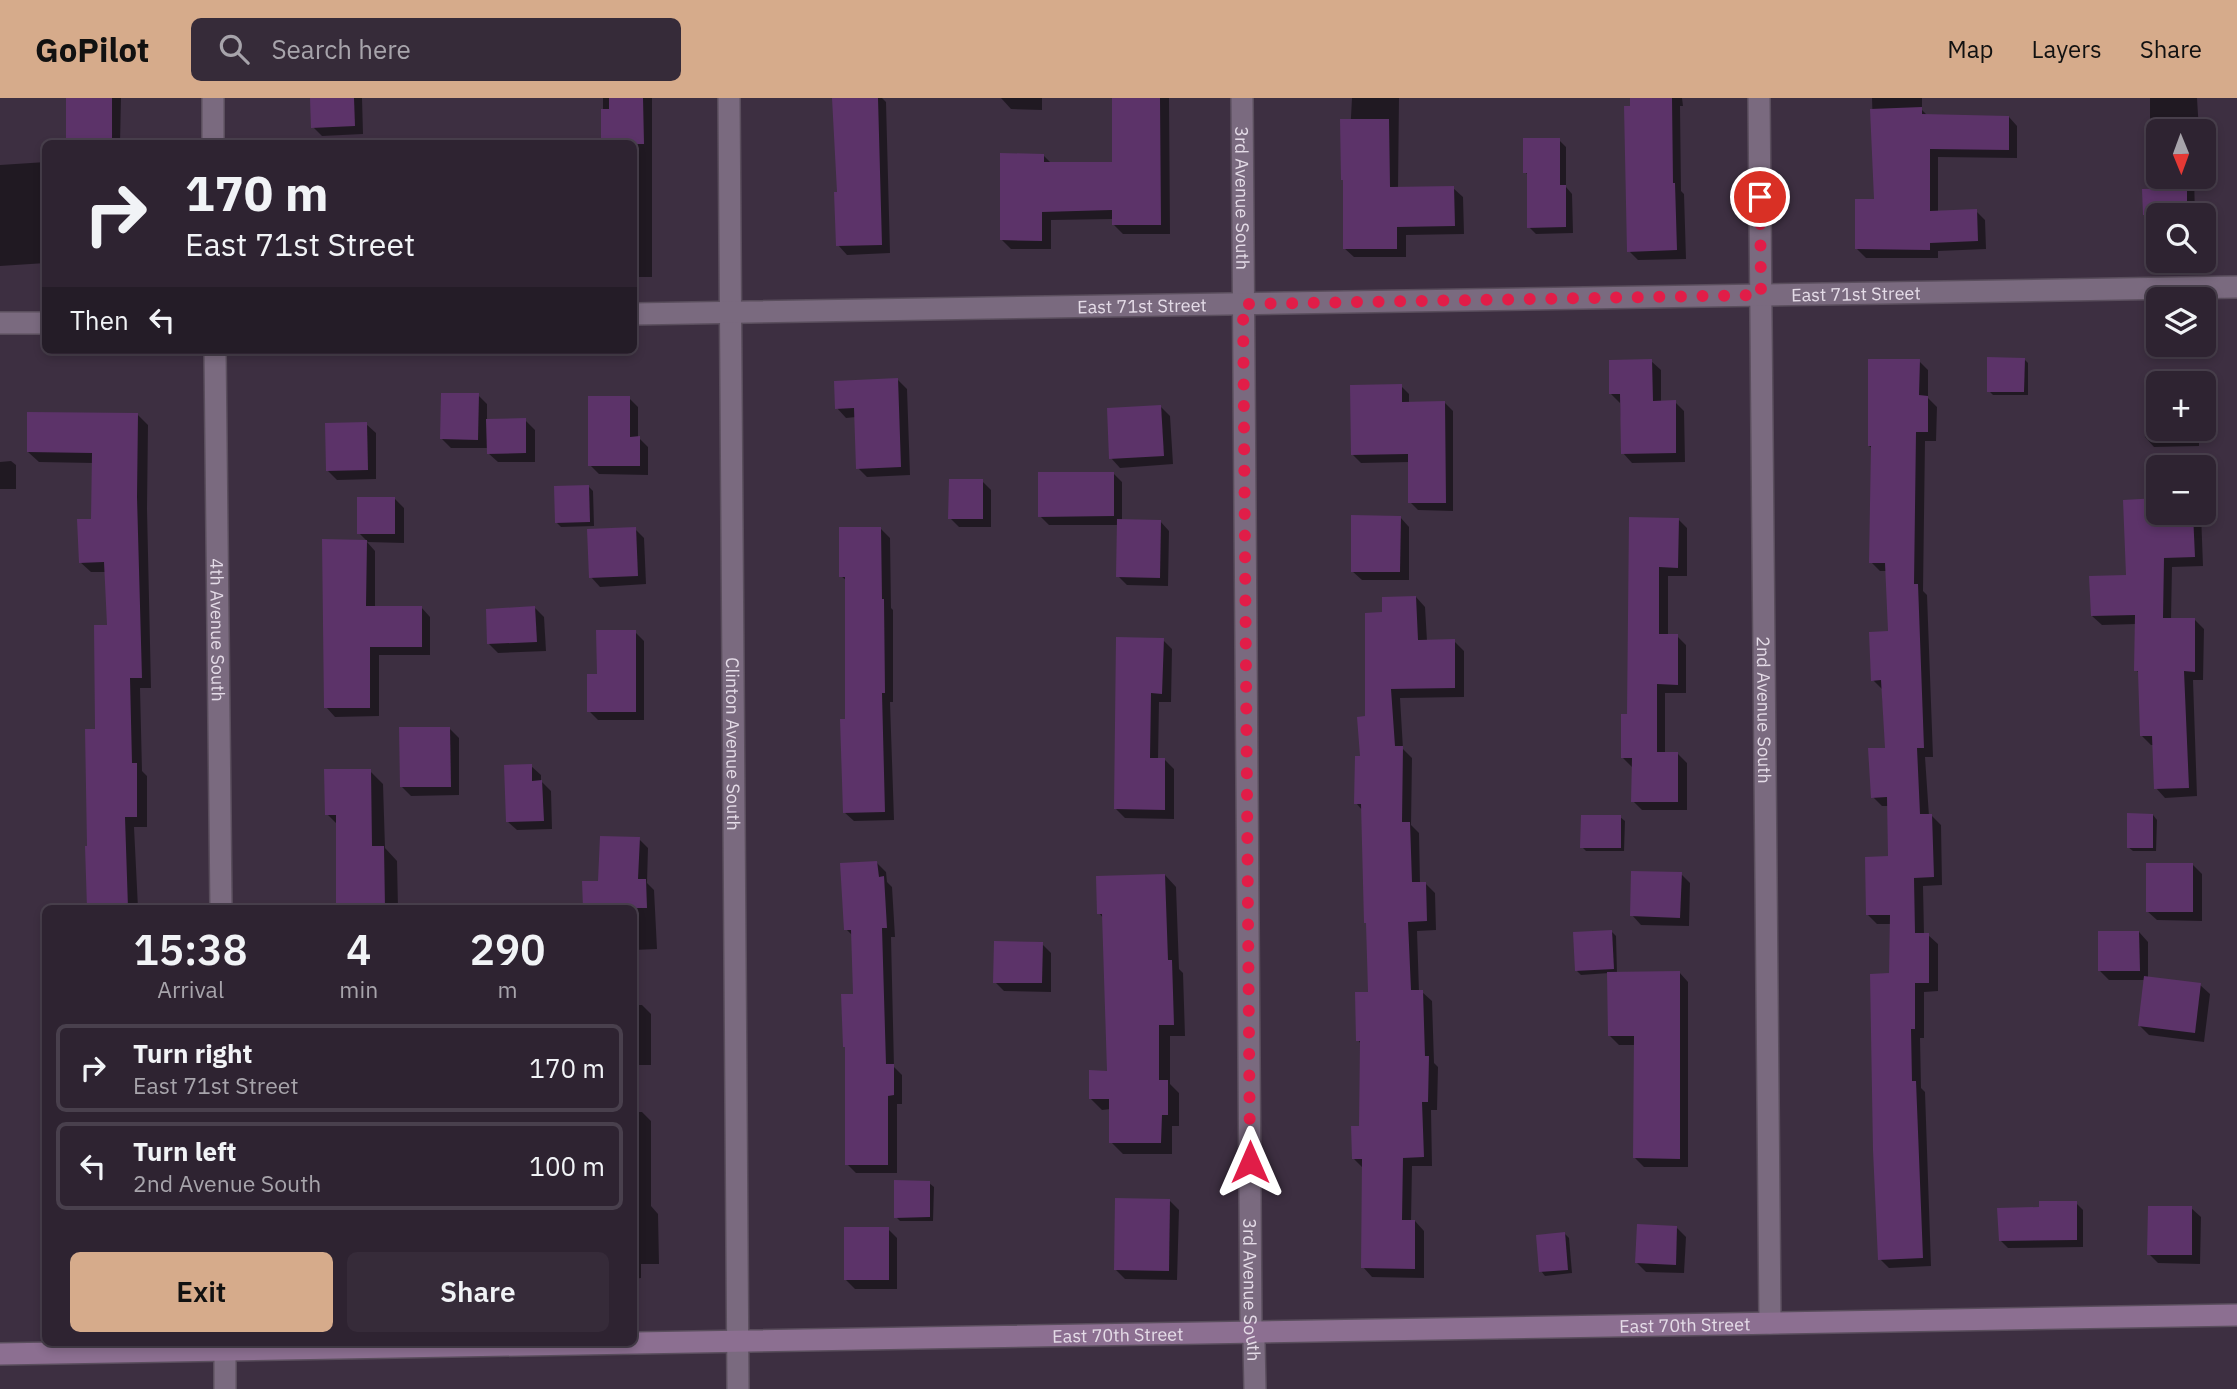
<!DOCTYPE html>
<html lang="en">
<head>
<meta charset="utf-8">
<style>
	:root { --surface:#2e2331; --page:#362b39; --text:#f1f3f6; --muted:#a7a4ab; --line:#49404d; --accent:#d6ab8b }
	body { margin:0; font-family:"IBM Plex Sans",sans-serif; background:var(--page); color:var(--text); height:100vh; display:flex; flex-direction:column; font-size:26px; white-space:nowrap }
	* { box-sizing:border-box; margin:0 }
	p { font-size:23px; color:var(--muted) }
	.icon { flex:none; width:38px; height:38px; fill:none; stroke:currentColor; stroke-width:2; stroke-linecap:round; stroke-linejoin:round }
	.map { position:relative; flex:1; overflow:hidden }
	.sheet { position:absolute; left:42px; top:807px; width:595px; height:441px; display:flex; flex-direction:column; background:var(--surface); border-radius:10px; box-shadow:0 4px 10px #0003,0 0 0 2px var(--line) }
	.sheet>* { flex:none }
	.banner { position:absolute; left:42px; top:42px; width:595px; height:214px; border-radius:10px; box-shadow:0 4px 10px #0003,0 0 0 2px var(--line); background:#2e2331; color:var(--text); overflow:hidden }
	.needle { width:46px; rotate:179deg }
	.buttons { position:absolute; left:2146px; top:21px; display:grid; gap:14px }
	.buttons a { display:grid; place-items:center; width:70px; height:70px; border-radius:10px; background:var(--surface); box-shadow:0 4px 10px #0003,0 0 0 2px var(--line); font-size:35px }
	.pin { position:absolute; display:grid; place-items:center; width:60px; height:60px; color:#fff; margin:-30px; border:4px solid #fff; border-radius:50%; box-shadow:0 2px 7px #0007 }
	.me { position:absolute; width:77px; margin:-38px; rotate:0deg; stroke-linejoin:round; filter:drop-shadow(0 0 5px #0008) }
	.turn { display:flex; align-items:center; gap:24px; height:147px; padding:0 28px; font-size:32px }
	.turn .icon { width:91px; height:91px; stroke-width:2.5 }
	.turn b { display:block; font-size:49px; line-height:60px }
	.then { display:flex; align-items:center; height:66px; padding:0 28px; background:#0003; gap:14px; font-size:26px }
	.eta { display:flex; justify-content:space-evenly; align-items:center; height:119px; text-align:center }
	.eta b { font-size:42px; font-weight:600; line-height:49px }
	.cta { display:flex; gap:14px; margin-top:auto; padding:14px 28px }
	.cta a { flex:1; height:80px; border-radius:10px; background:var(--accent); color:#111; font-size:28px; font-weight:600; line-height:80px; text-align:center }
	.cta a+a { background:var(--page); color:var(--text) }
	ul { padding:0; list-style:none }
	li { display:flex; align-items:center; gap:21px; height:88px; margin:0 14px 10px; padding:0 14px; border:4px solid var(--line); border-radius:10px }
	li div { flex:1 }
	li b { display:block; font-size:26px }
	li em { font-style:normal }
	header { display:flex; align-items:center; gap:42px; box-sizing:border-box; height:98px; padding:0 35px; background:var(--accent); color:#111 }
	header strong { font-size:33px }
	nav { display:flex; gap:38px; margin-inline-start:auto; font-size:24px }
	.search { width:490px; height:63px; background:var(--page); display:flex; align-items:center; gap:18px; box-sizing:border-box; padding:0 24px; border-radius:10px; color:var(--muted); font-size:26px }
	.map>svg:first-child { display:block }
</style>
</head>
<body>
<header>
<strong>GoPilot</strong>
<div class="search"><svg class="icon" aria-label="search" viewBox="0 0 24 24"><circle cx="10" cy="10" r="6"/><path d="M15 15l6 6"/></svg>Search here</div>
<nav><a>Map</a><a>Layers</a><a>Share</a></nav>
</header>
<div class="map">
<svg width="2237" height="1291" viewBox="0 0 2237 1291">
	<rect width="100%" height="100%" fill="#3d2f41"/>
	<g fill="#0007">
		<polygon points="68,0 121,0 120,46 68,46"/>
		<polygon points="312,0 362,0 363,36 322,38 313,29"/>
		<polygon points="603,0 652,0 652,179 634,179 634,46 603,46"/>
		<polygon points="834,0 882,0 886,4 890,155 847,157 838,147 839,96"/>
		<polygon points="1001,0 1042,0 1042,12 1011,11"/>
		<polygon points="1113,0 1169,0 1170,136 1123,136 1114,127 1114,121 1051,122 1051,151 1011,151 1002,142 1043,57 1051,65 1113,66"/>
		<polygon points="1352,0 1399,0 1398,91 1453,90 1463,99 1464,136 1406,137 1406,159 1354,159 1344,150"/>
		<polygon points="1631,0 1682,0 1683,8 1680,8 1681,93 1684,96 1686,161 1638,162 1629,153"/>
		<polygon points="1872,0 1922,0 1922,12 1928,18 2009,19 2017,28 2017,60 1938,59 1938,114 1976,113 1985,122 1986,151 1938,153 1938,160 1866,160 1857,151 1875,103"/>
		<polygon points="2150,0 2197,0 2199,33 2158,33 2158,79 2194,79 2195,117 2158,117 2158,150 2154,150 2145,141 2144,92 2150,92"/>
		<polygon points="1559,42 1566,49 1566,89 1572,96 1573,135 1536,136 1529,129 1528,77 1525,74"/>
		<polygon points="46,64 46,165 0,168 0,67"/>
		<polygon points="2024,261 2028,265 2028,297 1993,297 1989,293"/>
		<polygon points="1651,263 1661,272 1661,304 1675,304 1684,313 1685,364 1632,365 1623,355 1620,305 1611,296"/>
		<polygon points="1919,263 1928,272 1928,300 1937,309 1936,343 1925,343 1923,493 1927,497 1933,659 1925,659 1929,718 1932,718 1941,727 1942,787 1923,788 1924,837 1928,837 1938,846 1938,893 1924,894 1924,940 1920,940 1921,990 1925,994 1931,1168 1889,1170 1880,1161 1891,877 1891,826 1877,826 1868,817 1890,760 1889,708 1882,708 1873,699 1886,651 1882,591 1873,582 1890,534 1887,473 1880,473 1871,464 1873,351 1869,348"/>
		<polygon points="898,282 907,291 910,377 867,379 858,370 856,319 846,320 837,310"/>
		<polygon points="1401,288 1409,296 1409,306 1445,305 1453,313 1453,413 1418,412 1410,404 1410,364 1361,365 1353,357"/>
		<polygon points="2144,292 2158,292 2158,331 2199,331 2199,348 2154,349 2145,339"/>
		<polygon points="478,297 487,306 487,322 525,322 535,332 535,364 498,364 488,355 488,350 451,350 442,341"/>
		<polygon points="629,300 638,309 638,339 648,349 648,377 599,376 590,367"/>
		<polygon points="1161,309 1170,318 1173,366 1120,370 1111,360"/>
		<polygon points="137,316 148,327 147,411 151,590 140,590 142,673 147,678 147,729 134,729 138,810 89,810 87,750 89,750 97,632 108,528 106,474 91,474 80,464 93,422 93,365 39,364 28,354"/>
		<polygon points="366,326 376,335 376,381 337,382 327,372"/>
		<polygon points="11,363 16,367 16,391 0,391 0,364"/>
		<polygon points="1113,375 1122,384 1122,423 1160,423 1169,433 1168,488 1127,487 1118,478 1118,427 1049,427 1040,418"/>
		<polygon points="982,383 991,392 991,429 959,429 950,420"/>
		<polygon points="589,389 593,393 594,428 561,429 557,425"/>
		<polygon points="395,401 404,410 404,445 367,444 375,453 375,509 421,509 430,519 430,557 379,557 379,618 335,619 326,609 324,443 368,444 359,435"/>
		<polygon points="2158,415 2201,415 2203,468 2172,469 2171,522 2195,522 2204,531 2203,582 2193,582 2197,698 2165,700 2156,690 2154,647 2151,647 2142,638 2140,576 2136,572 2136,526 2102,527 2092,518 2127,479"/>
		<polygon points="1400,419 1409,429 1409,482 1362,482 1352,473"/>
		<polygon points="1631,421 1678,421 1687,430 1687,478 1668,478 1668,538 1677,538 1686,547 1686,595 1665,595 1665,656 1678,656 1687,665 1687,712 1642,712 1633,703 1632,669 1623,660 1629,618"/>
		<polygon points="635,431 644,440 646,486 600,489 591,479"/>
		<polygon points="881,431 890,440 891,510 893,512 893,604 890,604 894,722 854,723 844,714 847,623 847,483 841,478"/>
		<polygon points="1416,499 1425,509 1427,543 1454,543 1464,553 1464,599 1400,600 1403,651 1412,660 1411,727 1419,735 1420,785 1425,785 1435,795 1436,832 1417,833 1419,894 1422,894 1432,903 1434,965 1438,969 1437,1012 1431,1012 1432,1068 1412,1068 1411,1123 1415,1123 1424,1133 1424,1180 1372,1179 1363,1169 1364,1071 1354,1061 1361,1030 1361,946 1358,942 1370,895 1363,713 1356,705 1367,620 1384,516"/>
		<polygon points="535,510 544,519 546,553 498,555 489,546"/>
		<polygon points="635,534 644,543 644,622 598,622 589,613 598,577"/>
		<polygon points="1163,542 1172,551 1171,604 1159,604 1158,661 1165,662 1174,671 1174,721 1125,720 1116,711"/>
		<polygon points="450,631 459,640 459,697 411,698 401,688"/>
		<polygon points="531,668 541,677 541,683 551,693 552,731 517,732 507,723"/>
		<polygon points="370,673 383,686 385,750 397,763 398,810 337,810 338,727 327,716"/>
		<polygon points="2153,717 2157,722 2156,753 2133,753 2128,749"/>
		<polygon points="1620,719 1625,723 1624,753 1586,753 1582,749"/>
		<polygon points="639,741 648,750 647,785 654,792 657,851 634,852 634,810 585,810 584,785 600,784"/>
		<polygon points="877,765 886,774 887,784 892,789 895,839 891,839 894,969 902,977 902,1006 897,1006 897,1075 856,1075 847,1066 854,898 853,838 846,831"/>
		<polygon points="2193,767 2202,776 2202,823 2157,822 2147,813"/>
		<polygon points="1681,776 1690,785 1689,828 1641,827 1632,817"/>
		<polygon points="1165,777 1176,789 1179,871 1183,875 1185,938 1170,938 1170,986 1179,995 1179,1028 1172,1028 1172,1056 1123,1056 1111,1044 1111,1011 1102,1012 1090,1000 1109,974 1104,821 1099,815"/>
		<polygon points="1612,834 1616,838 1617,875 1679,874 1688,884 1688,1069 1644,1069 1635,1060 1636,947 1619,947 1610,938 1609,875 1581,877 1577,873"/>
		<polygon points="2139,834 2148,844 2148,881 2200,887 2210,896 2204,944 2149,937 2139,927 2145,882 2109,882 2100,873"/>
		<polygon points="1042,846 1051,855 1051,894 1004,893 995,884"/>
		<polygon points="634,907 642,907 651,916 651,967 634,967"/>
		<polygon points="634,1014 642,1014 651,1023 651,1108 658,1116 659,1166 641,1166 641,1180 634,1181"/>
		<polygon points="929,1085 934,1089 933,1123 900,1123 896,1119"/>
		<polygon points="1170,1103 1179,1112 1177,1182 1125,1181 1115,1171"/>
		<polygon points="2076,1105 2083,1112 2083,1149 2008,1150 2000,1142"/>
		<polygon points="2191,1110 2201,1119 2200,1166 2158,1165 2149,1156"/>
		<polygon points="1677,1130 1686,1139 1684,1175 1646,1174 1637,1165"/>
		<polygon points="888,1131 897,1140 897,1191 855,1191 846,1182"/>
		<polygon points="1565,1136 1569,1140 1572,1175 1545,1178 1541,1173"/>
	</g>
	<g fill="#5c3369">
		<rect x="66" y="0" width="46" height="46"/>
		<polygon points="310,0 354,0 355,28 311,30"/>
		<polygon points="609,0 643,0 644,46 601,46 601,11 609,11"/>
		<polygon points="832,0 878,0 882,147 836,148 834,94 837,94"/>
		<polygon points="1112,0 1160,0 1161,127 1112,127 1112,112 1042,114 1042,143 1000,142 1000,55 1044,56 1044,64 1112,64"/>
		<polygon points="1630,0 1672,0 1673,85 1675,85 1677,152 1627,154 1624,8 1630,8"/>
		<polygon points="1922,9 1922,16 2009,18 2009,52 1930,51 1930,113 1977,111 1978,143 1930,145 1930,152 1855,151 1855,101 1874,101 1870,11"/>
		<polygon points="1340,21 1389,21 1390,89 1454,88 1455,128 1397,129 1397,151 1343,151 1343,82 1341,82"/>
		<polygon points="1523,40 1560,40 1560,87 1566,87 1566,129 1527,130 1527,75 1523,75"/>
		<polygon points="2187,90 2187,117 2143,117 2142,91"/>
		<polygon points="1987,259 2025,260 2024,294 1987,294"/>
		<polygon points="1652,261 1653,303 1676,302 1676,355 1621,356 1620,296 1609,296 1609,262"/>
		<polygon points="1868,261 1920,261 1919,297 1928,298 1928,334 1916,334 1914,486 1918,486 1924,650 1917,650 1920,716 1932,716 1934,779 1914,780 1915,835 1929,835 1929,885 1915,885 1915,931 1911,931 1912,983 1916,983 1923,1160 1878,1162 1873,1052 1870,876 1889,875 1890,817 1866,817 1865,759 1888,758 1887,699 1871,700 1868,650 1885,650 1881,582 1871,583 1869,534 1888,533 1885,465 1869,465 1871,348 1868,348"/>
		<polygon points="898,280 901,369 856,371 854,310 835,311 834,283"/>
		<polygon points="1402,286 1402,304 1445,303 1446,405 1408,405 1408,356 1351,357 1350,287"/>
		<polygon points="441,295 479,295 478,342 440,341"/>
		<polygon points="588,298 630,298 630,339 640,338 640,368 588,368"/>
		<polygon points="1161,307 1164,358 1109,361 1107,310"/>
		<polygon points="27,314 138,315 137,399 142,580 130,580 132,665 137,665 137,719 125,719 128,810 87,810 85,748 87,748 85,631 95,631 94,527 107,527 104,464 79,465 77,421 91,421 92,355 27,354"/>
		<polygon points="526,320 526,355 487,356 486,321"/>
		<polygon points="367,324 368,372 326,373 325,325"/>
		<polygon points="1038,374 1114,374 1114,418 1038,419"/>
		<polygon points="949,381 983,381 983,421 948,421"/>
		<polygon points="589,387 590,424 555,425 554,388"/>
		<rect x="357" y="399" width="38" height="37"/>
		<polygon points="2158,400 2158,415 2193,415 2195,459 2164,460 2163,520 2195,520 2195,574 2184,573 2189,690 2154,691 2152,638 2140,638 2138,573 2134,573 2135,517 2091,518 2089,478 2126,477 2123,402"/>
		<polygon points="1351,417 1401,418 1400,474 1351,474"/>
		<polygon points="1629,419 1679,420 1678,470 1659,469 1659,536 1678,536 1678,587 1657,586 1657,654 1678,654 1678,704 1631,704 1632,660 1621,660 1621,616 1627,616"/>
		<polygon points="1117,421 1161,422 1160,480 1116,479"/>
		<polygon points="636,429 638,478 589,480 587,431"/>
		<polygon points="839,429 881,429 882,501 884,501 885,595 882,595 885,714 843,715 840,621 845,621 845,479 839,479"/>
		<polygon points="322,441 367,442 366,508 422,508 422,549 370,549 370,610 324,610"/>
		<polygon points="1416,498 1418,542 1455,541 1455,590 1391,591 1395,648 1403,648 1402,724 1410,724 1412,784 1426,784 1427,823 1408,824 1411,892 1423,892 1425,958 1429,958 1428,1004 1422,1004 1424,1059 1403,1060 1402,1122 1415,1122 1415,1171 1361,1170 1362,1061 1352,1061 1351,1028 1359,1028 1360,943 1356,943 1355,894 1368,894 1366,825 1364,825 1361,706 1354,706 1355,658 1360,658 1357,619 1365,618 1365,515 1382,514 1382,499"/>
		<polygon points="535,508 537,544 487,546 486,511"/>
		<polygon points="596,532 636,532 636,614 587,614 587,576 597,576"/>
		<polygon points="1116,539 1164,540 1162,596 1151,595 1150,660 1165,660 1165,712 1114,711"/>
		<polygon points="399,629 450,629 451,689 400,689"/>
		<polygon points="532,666 532,683 542,682 544,723 506,724 504,667"/>
		<polygon points="324,671 371,671 372,748 384,748 385,810 336,810 336,717 325,717"/>
		<polygon points="2127,715 2153,716 2153,750 2127,750"/>
		<polygon points="1581,717 1621,717 1621,750 1580,750"/>
		<polygon points="600,738 640,739 638,781 646,781 647,810 583,810 582,783 598,783"/>
		<polygon points="877,763 879,779 884,778 887,830 882,830 886,966 894,966 894,997 888,998 888,1067 845,1067 845,949 843,949 841,896 853,896 851,832 844,832 840,765"/>
		<rect x="2146" y="765" width="47" height="49"/>
		<polygon points="1631,773 1682,774 1680,820 1630,818"/>
		<polygon points="1165,776 1168,862 1172,862 1174,927 1159,927 1159,982 1168,982 1168,1017 1162,1017 1161,1045 1109,1045 1109,1001 1089,1001 1089,972 1107,973 1102,816 1097,816 1096,778"/>
		<polygon points="1612,832 1614,871 1575,873 1573,834"/>
		<polygon points="2098,833 2139,833 2140,873 2098,873"/>
		<polygon points="994,843 1043,844 1042,885 993,885"/>
		<polygon points="1680,873 1680,1061 1633,1060 1634,938 1608,938 1607,874"/>
		<polygon points="2144,878 2201,885 2195,935 2138,928"/>
		<polygon points="894,1082 930,1083 930,1119 894,1120"/>
		<polygon points="1115,1100 1170,1101 1169,1173 1114,1172"/>
		<polygon points="2039,1103 2077,1103 2077,1142 1999,1143 1997,1110 2039,1109"/>
		<polygon points="2148,1108 2192,1108 2192,1157 2147,1157"/>
		<polygon points="1637,1126 1677,1128 1676,1167 1635,1165"/>
		<rect x="844" y="1129" width="45" height="53"/>
		<polygon points="1565,1134 1568,1172 1539,1174 1536,1137"/>
	</g>
	<g fill="none" stroke-linecap="round" stroke-linejoin="round">
		<defs>
			<g id="street">
				<polyline points="213,0 213,46"/>
				<path id="s1" d="M729 0 738 1291"/>
				<path id="s2" d="M1242 0 1251 1234 1254 1244 1255 1291"/>
				<path id="s3" d="M1759 0 1770 1225"/>
				<path id="s4" d="M634 216 2237 189"/>
				<polyline points="0,225 46,225"/>
				<path id="s5" d="M215 252 221 810"/>
				<polyline points="225,1244 225,1291"/>
			</g>
			<g id="secondary">
				<path id="s6" d="M0 1256 2237 1217"/>
			</g>
		</defs>
		<use href="#street" stroke="#5a4e5d" stroke-width="24"/>
		<use href="#secondary" stroke="#5a4e5d" stroke-width="24"/>
		<use href="#street" stroke="#7a6a7f" stroke-width="21"/>
		<use href="#secondary" stroke="#8c6f91" stroke-width="21"/>
	</g>
	<g fill="none" stroke-linecap="round" stroke-linejoin="round">
		<polyline stroke="#e11d48" stroke-width="12" stroke-dasharray="0 21.6" points="1250,1064 1243,206 1761,197 1760,99"/>
	</g>
	<g text-anchor="middle" dominant-baseline="central" stroke-width="7" stroke-linejoin="round" paint-order="stroke">
		<g font-size="18" fill="#e4dbe7" stroke="#3d2f41">
			<text stroke="none"><textPath href="#s2" startOffset="100">3rd Avenue South</textPath></text>
			<text stroke="none"><textPath href="#s4" startOffset="1222">East 71st Street</textPath></text>
			<text stroke="none"><textPath href="#s4" startOffset="508">East 71st Street</textPath></text>
			<text stroke="none"><textPath href="#s5" startOffset="280">4th Avenue South</textPath></text>
			<text stroke="none"><textPath href="#s3" startOffset="612">2nd Avenue South</textPath></text>
			<text stroke="none"><textPath href="#s1" startOffset="646">Clinton Avenue South</textPath></text>
			<text stroke="none"><textPath href="#s2" startOffset="1192">3rd Avenue South</textPath></text>
			<text stroke="none"><textPath href="#s6" startOffset="1685">East 70th Street</textPath></text>
			<text stroke="none"><textPath href="#s6" startOffset="1118">East 70th Street</textPath></text>
		</g>
	</g>
</svg>
<div class="buttons">
<a><svg class="needle" viewBox="-14 -14 28 28"><path d="M0-13l5 13h-10z" fill="#e53935"/><path d="M0 13l5-13h-10z" fill="#a7a4ab"/></svg></a>
<a><svg class="icon" aria-label="search" viewBox="0 0 24 24"><circle cx="10" cy="10" r="6"/><path d="M15 15l6 6"/></svg></a>
<a><svg class="icon" aria-label="layers" viewBox="0 0 24 24"><path d="M12 4l9 5-9 5-9-5zM3 14l9 5 9-5"/></svg></a>
<a>+</a>
<a>−</a>
</div>
<div class="pin" style="left:1760px;top:99px;background:#d93025"><svg class="icon" aria-label="arrive" viewBox="0 0 24 24"><path d="M6 21V4h12l-3 4 3 4H6"/></svg></div>
<svg class="me" style="left:1250px;top:1064px" viewBox="-20 -20 40 40"><path d="M0-17L14 15 0 8-14 15z" fill="#e11d48" stroke="#fff" stroke-width="4"/></svg>
<div class="banner">
<div class="turn"><svg class="icon" aria-label="right" viewBox="0 0 24 24"><path d="M7 20v-9h11M14 6l5 5-5 5"/></svg><div><b>170 m</b>East 71st Street</div></div>
<div class="then">Then<svg class="icon" aria-label="left" viewBox="0 0 24 24"><path d="M17 20v-9H6M10 6l-5 5 5 5"/></svg></div>
</div>
<section class="sheet">
<div class="eta">
<div><b>15:38</b><p>Arrival</p></div>
<div><b>4</b><p>min</p></div>
<div><b>290</b><p>m</p></div>
</div>
<ul>
<li><svg class="icon" aria-label="right" viewBox="0 0 24 24"><path d="M7 20v-9h11M14 6l5 5-5 5"/></svg><div><b>Turn right</b><p>East 71st Street</p></div><em>170 m</em></li>
<li><svg class="icon" aria-label="left" viewBox="0 0 24 24"><path d="M17 20v-9H6M10 6l-5 5 5 5"/></svg><div><b>Turn left</b><p>2nd Avenue South</p></div><em>100 m</em></li>
</ul>
<div class="cta"><a>Exit</a><a>Share</a></div>
</section>
</div>
</body>
</html>
